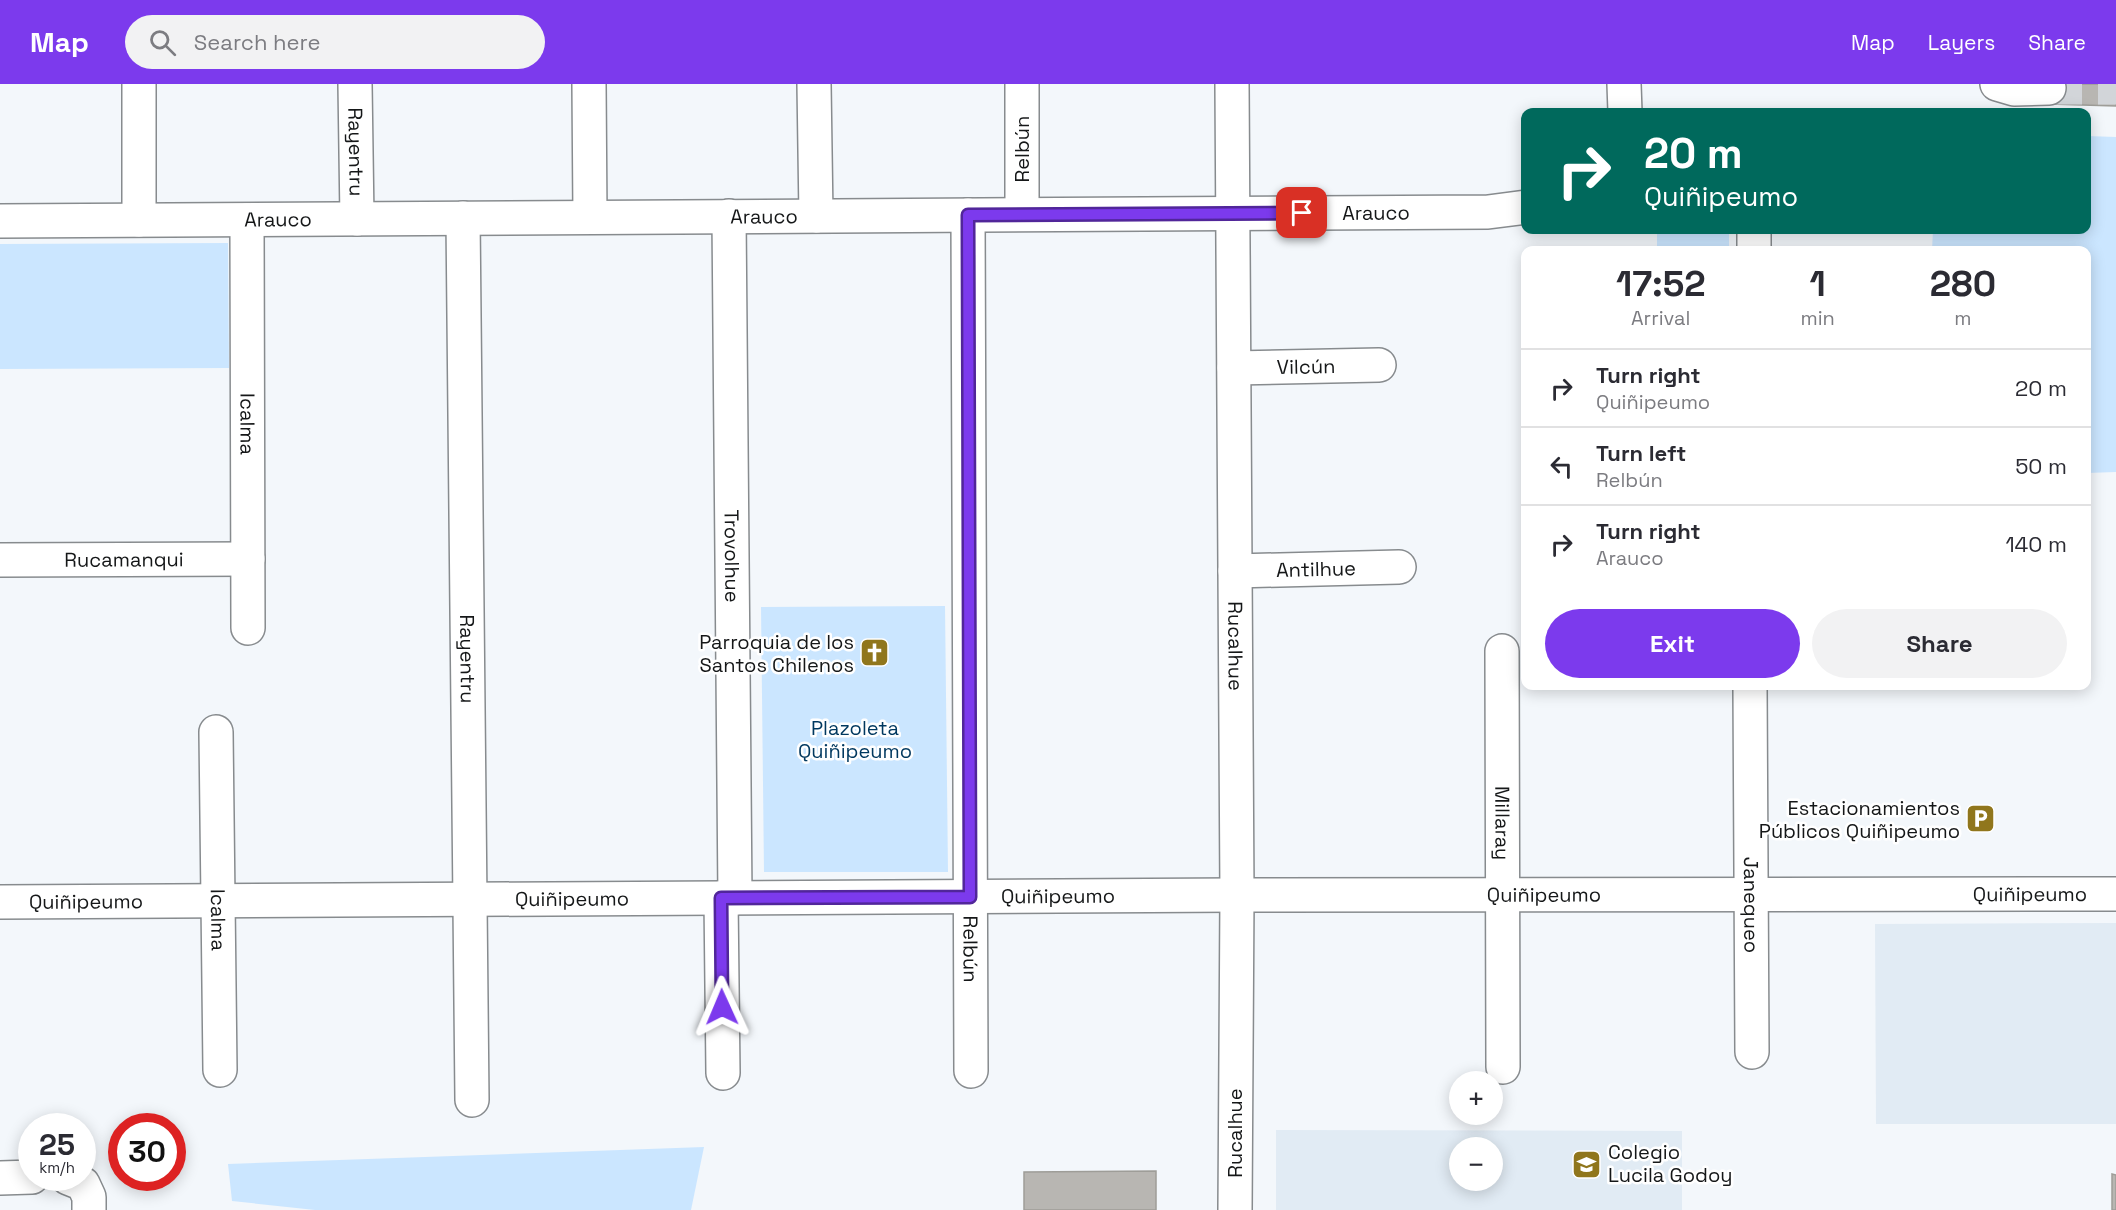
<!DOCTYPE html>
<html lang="en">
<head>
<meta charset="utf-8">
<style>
	:root { --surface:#fff; --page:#f2f2f3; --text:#2b2b33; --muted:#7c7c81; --line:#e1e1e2; --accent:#7c3aed }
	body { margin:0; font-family:"Space Grotesk",sans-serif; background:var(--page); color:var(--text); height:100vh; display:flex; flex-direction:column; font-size:22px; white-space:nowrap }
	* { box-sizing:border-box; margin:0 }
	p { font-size:20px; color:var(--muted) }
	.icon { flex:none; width:33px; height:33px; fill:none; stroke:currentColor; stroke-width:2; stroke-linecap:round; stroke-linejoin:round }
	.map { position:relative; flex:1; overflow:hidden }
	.sheet { position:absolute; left:1521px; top:162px; width:570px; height:444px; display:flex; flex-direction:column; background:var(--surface); border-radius:12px; box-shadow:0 3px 15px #0003 }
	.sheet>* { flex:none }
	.hud { position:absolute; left:1521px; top:24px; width:570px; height:126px; border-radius:12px; box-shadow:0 3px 15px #0003; background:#00695c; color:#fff; overflow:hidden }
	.tools { position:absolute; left:1449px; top:987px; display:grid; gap:12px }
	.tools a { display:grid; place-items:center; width:54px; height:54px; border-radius:50%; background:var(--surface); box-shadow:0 3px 15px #0003; font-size:30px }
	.speed { position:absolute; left:18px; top:1029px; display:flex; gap:12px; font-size:30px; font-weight:700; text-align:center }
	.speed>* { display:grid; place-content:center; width:78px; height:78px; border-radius:50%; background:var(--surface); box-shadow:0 3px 15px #0003; line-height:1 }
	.speed small { font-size:15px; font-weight:400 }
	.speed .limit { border:9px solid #d22; background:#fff; color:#111 }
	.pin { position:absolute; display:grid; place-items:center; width:51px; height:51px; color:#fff; margin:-26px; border-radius:12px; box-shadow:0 3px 9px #0006 }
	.me { position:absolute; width:66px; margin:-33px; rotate:359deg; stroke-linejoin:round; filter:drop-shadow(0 0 4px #0008) }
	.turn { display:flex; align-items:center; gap:21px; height:126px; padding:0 24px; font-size:27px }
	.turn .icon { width:78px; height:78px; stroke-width:2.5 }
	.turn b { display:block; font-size:42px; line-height:51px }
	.eta { display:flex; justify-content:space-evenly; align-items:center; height:102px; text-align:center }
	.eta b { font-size:36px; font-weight:800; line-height:42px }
	.button { display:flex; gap:12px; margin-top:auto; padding:12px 24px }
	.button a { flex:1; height:69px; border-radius:36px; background:var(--accent); color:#fff; font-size:24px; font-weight:800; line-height:69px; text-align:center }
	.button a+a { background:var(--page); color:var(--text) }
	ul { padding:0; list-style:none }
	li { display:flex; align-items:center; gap:18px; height:78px; padding:0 24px; border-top:2px solid var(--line) }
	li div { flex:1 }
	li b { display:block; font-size:22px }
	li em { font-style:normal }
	header { display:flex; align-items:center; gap:36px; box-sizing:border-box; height:84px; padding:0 30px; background:var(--accent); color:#fff }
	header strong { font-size:28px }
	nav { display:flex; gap:33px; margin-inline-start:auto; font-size:21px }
	.search { width:420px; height:54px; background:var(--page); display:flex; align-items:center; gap:15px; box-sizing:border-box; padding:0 21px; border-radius:33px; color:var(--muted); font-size:22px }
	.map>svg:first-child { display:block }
</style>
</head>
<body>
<header>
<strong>Map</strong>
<div class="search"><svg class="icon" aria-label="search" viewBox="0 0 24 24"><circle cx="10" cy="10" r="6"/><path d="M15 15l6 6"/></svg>Search here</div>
<nav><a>Map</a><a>Layers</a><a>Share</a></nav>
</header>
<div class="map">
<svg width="2116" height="1126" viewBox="0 0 2116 1126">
	<rect width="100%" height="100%" fill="#f3f7fb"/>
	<g fill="#e1ebf4" fill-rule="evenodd">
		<polygon points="2116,839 2116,1040 1876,1040 1875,840"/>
		<path d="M1276 1046 1682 1047V1126H1276ZM1460 1064H1492V1096H1460Z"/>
	</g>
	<g fill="#cbe6ff">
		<polygon points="2087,52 2116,53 2116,388 2087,389 2086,166 1932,166 1933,146 2086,146"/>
		<rect x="1657" y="146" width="72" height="20"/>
		<polygon points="228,159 229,284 0,285 0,160"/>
		<polygon points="945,522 948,788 764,788 761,523"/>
		<polygon points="704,1063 691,1126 315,1126 232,1117 228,1080"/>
	</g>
	<g fill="#b8b6b2" stroke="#9e9d98" stroke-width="1.5">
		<polygon points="2050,0 2116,0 2116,22 2049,20"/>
		<polygon points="1156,1087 1156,1126 1024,1126 1024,1088"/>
		<polygon points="2112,1090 2116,1091 2116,1126 2112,1126"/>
	</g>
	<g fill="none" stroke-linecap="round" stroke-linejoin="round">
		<polyline stroke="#d2d5d9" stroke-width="33" stroke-dasharray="33 16" stroke-linecap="butt" points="2049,4 2116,4"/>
		<defs>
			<g id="minor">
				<polyline points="139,0 139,136"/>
				<path id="s1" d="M355 0 357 135"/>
				<polyline points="589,0 590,133"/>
				<polyline points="814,0 816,132"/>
				<path id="s2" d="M1232 0 1237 811 1235 1126"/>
				<polyline points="1624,0 1625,28"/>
				<polyline points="1997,0 2014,5 2049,4"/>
				<polyline points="1022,130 1022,0"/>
				<path id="s3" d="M968 131 971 987"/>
				<path id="s4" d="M729 132 735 814"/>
				<path id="s5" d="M463 134 472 1016"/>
				<path id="s6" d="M247 136 248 544"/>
				<path id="s7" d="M0 137 1488 128 1526 123"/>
				<polyline points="1754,166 1754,146"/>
				<path id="s8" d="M1234 284 1379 281"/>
				<path id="s9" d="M0 476 248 475"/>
				<path id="s10" d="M1235 487 1399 483"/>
				<path id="s11" d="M1502 567 1503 983"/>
				<path id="s12" d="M1750 602 1752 968"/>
				<path id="s13" d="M216 648 220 986"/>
				<polyline points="721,814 723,989"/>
				<path id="s14" d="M0 818 1237 811 2116 810"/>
				<polyline points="0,1094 32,1093"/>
				<polyline points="68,1094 83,1100 89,1113 89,1126"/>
			</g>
		</defs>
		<use href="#minor" stroke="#878b8e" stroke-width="36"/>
		<use href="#minor" stroke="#fff" stroke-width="33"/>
	</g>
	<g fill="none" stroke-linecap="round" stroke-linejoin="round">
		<defs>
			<polyline id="route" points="722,923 721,814 970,813 968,131 1302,129"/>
		</defs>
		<use href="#route" stroke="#51269a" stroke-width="15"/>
		<use href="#route" stroke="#7c3aed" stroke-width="10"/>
	</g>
	<defs>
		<symbol id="church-square" viewBox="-11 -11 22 22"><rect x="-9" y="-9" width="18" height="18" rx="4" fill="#90761c" stroke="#fff"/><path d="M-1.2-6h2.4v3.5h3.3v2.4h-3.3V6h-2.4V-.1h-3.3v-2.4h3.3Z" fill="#fff"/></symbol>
		<symbol id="parking-square" viewBox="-11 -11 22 22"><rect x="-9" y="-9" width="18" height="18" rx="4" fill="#90761c" stroke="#fff"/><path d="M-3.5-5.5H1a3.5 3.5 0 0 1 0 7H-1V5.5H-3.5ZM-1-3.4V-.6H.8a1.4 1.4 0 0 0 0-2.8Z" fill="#fff"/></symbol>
		<symbol id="school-square" viewBox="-11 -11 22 22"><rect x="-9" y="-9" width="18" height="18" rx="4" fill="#90761c" stroke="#fff"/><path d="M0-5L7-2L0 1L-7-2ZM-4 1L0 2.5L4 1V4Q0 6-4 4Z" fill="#fff"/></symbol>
	</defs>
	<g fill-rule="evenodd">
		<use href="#church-square" x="858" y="552" width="33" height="33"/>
		<use href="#parking-square" x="1964" y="718" width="33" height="33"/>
		<use href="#school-square" x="1570" y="1064" width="33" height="33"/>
	</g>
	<g text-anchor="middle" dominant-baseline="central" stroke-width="5" stroke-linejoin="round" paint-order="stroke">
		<g font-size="20" fill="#151718" stroke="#fff">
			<text transform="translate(1022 65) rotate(-90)">Relbún</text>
			<text stroke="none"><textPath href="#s1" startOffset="68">Rayentru</textPath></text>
			<text stroke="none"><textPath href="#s7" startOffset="1376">Arauco</textPath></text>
			<text stroke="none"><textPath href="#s7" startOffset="764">Arauco</textPath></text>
			<text stroke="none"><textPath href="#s7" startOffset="278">Arauco</textPath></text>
			<text stroke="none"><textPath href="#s8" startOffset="72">Vilcún</textPath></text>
			<text stroke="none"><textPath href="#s6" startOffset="204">Icalma</textPath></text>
			<text stroke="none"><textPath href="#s4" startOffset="340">Trovolhue</textPath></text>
			<text stroke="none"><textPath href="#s9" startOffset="124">Rucamanqui</textPath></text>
			<text stroke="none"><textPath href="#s10" startOffset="81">Antilhue</textPath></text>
			<text stroke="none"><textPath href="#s2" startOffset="562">Rucalhue</textPath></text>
			<text stroke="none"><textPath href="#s5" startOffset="441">Rayentru</textPath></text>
			<text stroke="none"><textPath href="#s11" startOffset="172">Millaray</textPath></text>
			<text stroke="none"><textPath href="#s14" startOffset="2030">Quiñipeumo</textPath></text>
			<text stroke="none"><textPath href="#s14" startOffset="1544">Quiñipeumo</textPath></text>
			<text stroke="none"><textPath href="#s14" startOffset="1058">Quiñipeumo</textPath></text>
			<text stroke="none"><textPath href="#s14" startOffset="572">Quiñipeumo</textPath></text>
			<text stroke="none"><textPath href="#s14" startOffset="86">Quiñipeumo</textPath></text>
			<text stroke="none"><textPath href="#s12" startOffset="219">Janequeo</textPath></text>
			<text stroke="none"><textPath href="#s13" startOffset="188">Icalma</textPath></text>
			<text stroke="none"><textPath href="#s3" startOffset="734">Relbún</textPath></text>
			<text transform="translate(1235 1049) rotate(-90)">Rucalhue</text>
		</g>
		<g font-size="20" fill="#151718" stroke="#fff" text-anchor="end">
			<text x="854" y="558">Parroquia de los<tspan x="854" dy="23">Santos Chilenos</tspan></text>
			<text x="1960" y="724">Estacionamientos<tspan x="1960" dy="23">Públicos Quiñipeumo</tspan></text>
			<text x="1608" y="1068" text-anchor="start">Colegio<tspan x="1608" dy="23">Lucila Godoy</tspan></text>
		</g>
		<g font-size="20" fill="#00385f" stroke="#fff">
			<text x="855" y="644">Plazoleta<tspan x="855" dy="23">Quiñipeumo</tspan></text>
		</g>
	</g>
</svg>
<div class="tools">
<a>+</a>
<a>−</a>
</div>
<div class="speed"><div>25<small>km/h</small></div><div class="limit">30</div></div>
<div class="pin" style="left:1302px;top:129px;background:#d93025"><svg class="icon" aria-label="arrive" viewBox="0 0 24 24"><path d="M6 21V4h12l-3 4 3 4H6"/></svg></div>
<svg class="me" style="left:722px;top:923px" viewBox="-20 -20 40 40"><path d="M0-17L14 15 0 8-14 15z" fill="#7c3aed" stroke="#fff" stroke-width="4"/></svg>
<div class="hud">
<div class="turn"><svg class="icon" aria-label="right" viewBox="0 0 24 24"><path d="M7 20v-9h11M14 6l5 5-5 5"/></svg><div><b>20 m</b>Quiñipeumo</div></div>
</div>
<section class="sheet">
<div class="eta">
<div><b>17:52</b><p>Arrival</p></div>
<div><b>1</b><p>min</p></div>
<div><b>280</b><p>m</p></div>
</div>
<ul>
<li><svg class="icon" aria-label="right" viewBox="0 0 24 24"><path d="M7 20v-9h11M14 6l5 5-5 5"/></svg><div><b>Turn right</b><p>Quiñipeumo</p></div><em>20 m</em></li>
<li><svg class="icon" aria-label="left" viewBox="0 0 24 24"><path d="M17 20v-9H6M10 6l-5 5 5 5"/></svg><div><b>Turn left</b><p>Relbún</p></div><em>50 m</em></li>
<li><svg class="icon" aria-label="right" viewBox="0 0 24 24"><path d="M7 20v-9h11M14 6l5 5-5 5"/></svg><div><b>Turn right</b><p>Arauco</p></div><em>140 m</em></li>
</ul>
<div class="button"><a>Exit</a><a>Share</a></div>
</section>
</div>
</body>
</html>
